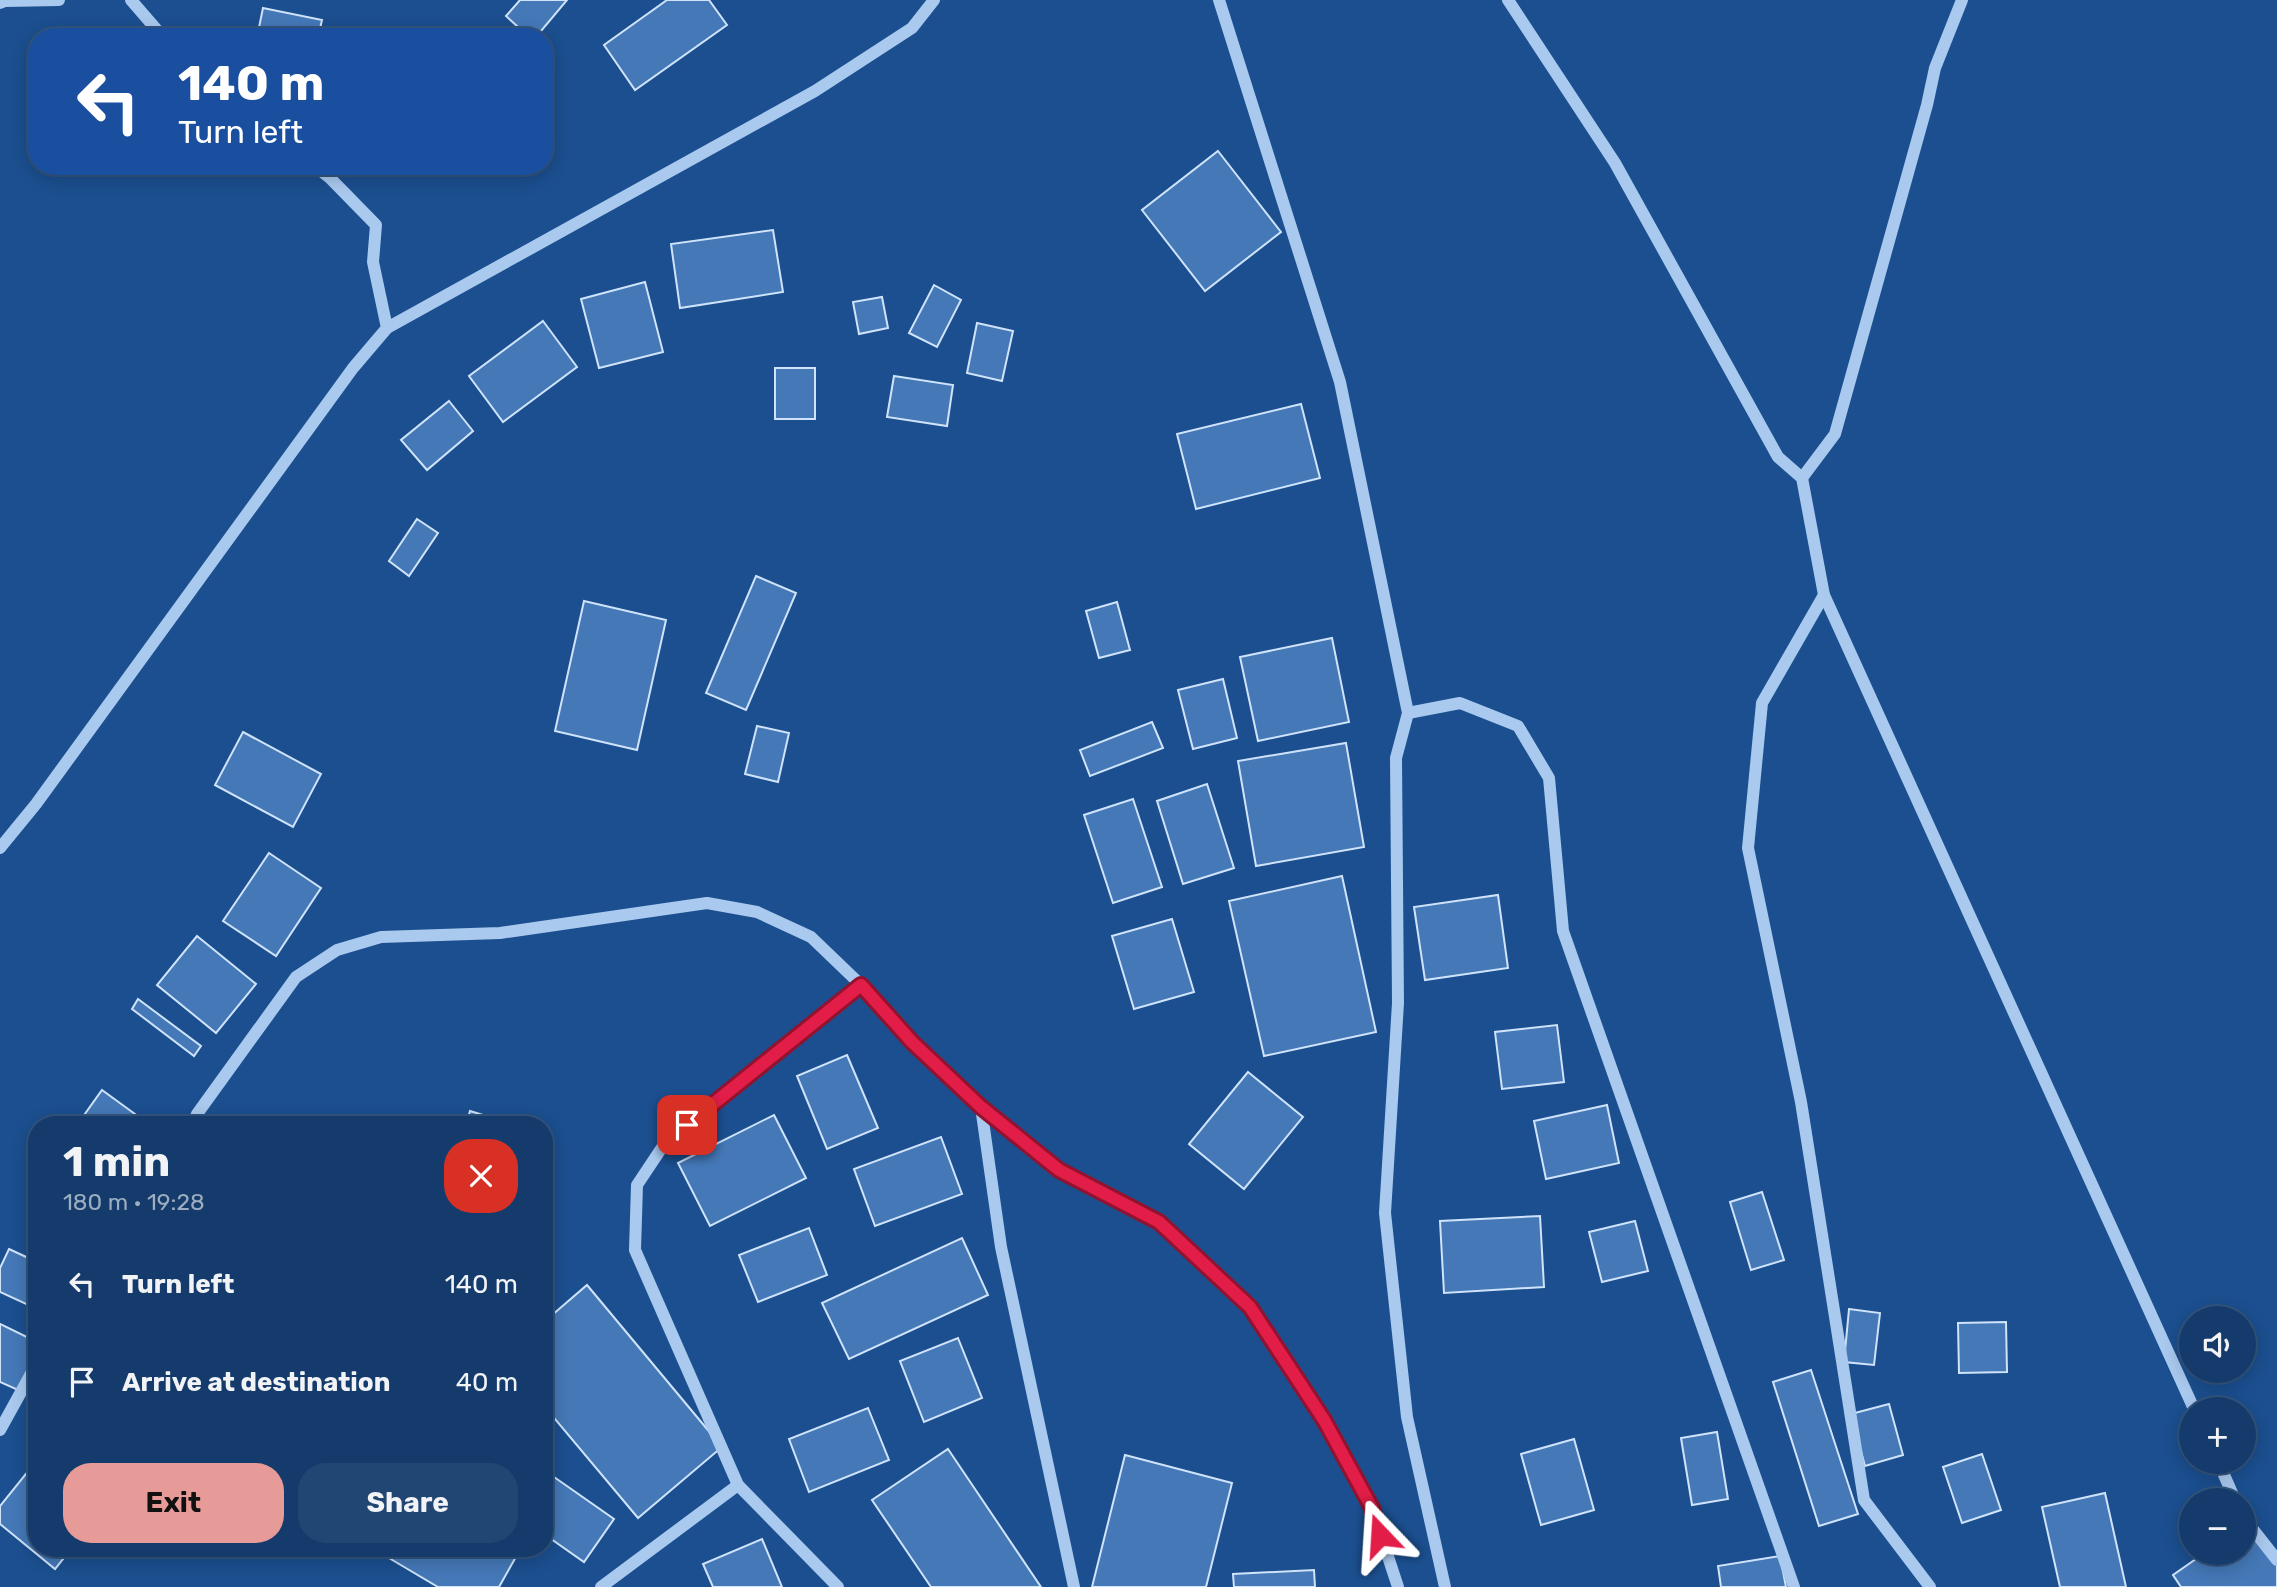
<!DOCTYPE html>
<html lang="en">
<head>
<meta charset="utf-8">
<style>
	:root { --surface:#143b6b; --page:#214673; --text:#f1f3f6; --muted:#9dadc1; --line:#33557e; --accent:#e69b98 }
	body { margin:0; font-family:Rubik,sans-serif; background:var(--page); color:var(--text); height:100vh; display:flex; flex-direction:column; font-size:26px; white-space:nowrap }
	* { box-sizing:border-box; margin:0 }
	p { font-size:23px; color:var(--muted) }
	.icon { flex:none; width:38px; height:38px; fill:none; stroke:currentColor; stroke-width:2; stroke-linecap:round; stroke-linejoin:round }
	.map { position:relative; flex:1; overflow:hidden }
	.sheet { position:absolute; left:28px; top:1116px; width:525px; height:441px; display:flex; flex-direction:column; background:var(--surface); border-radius:28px; box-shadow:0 4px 18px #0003,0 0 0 2px var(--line) }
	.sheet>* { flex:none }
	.guide { position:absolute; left:28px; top:28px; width:525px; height:147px; border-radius:28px; box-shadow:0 4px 18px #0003,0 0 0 2px var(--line); background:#1a4fa0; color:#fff; overflow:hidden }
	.fabs { position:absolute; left:2179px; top:1306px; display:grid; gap:14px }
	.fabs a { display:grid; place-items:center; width:77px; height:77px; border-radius:50%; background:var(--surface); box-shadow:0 4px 18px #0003,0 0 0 2px var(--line); font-size:35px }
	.pin { position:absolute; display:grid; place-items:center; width:60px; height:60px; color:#fff; margin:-30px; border-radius:14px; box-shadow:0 4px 10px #0006 }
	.me { position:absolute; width:77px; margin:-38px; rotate:340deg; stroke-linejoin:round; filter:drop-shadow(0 0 5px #0008) }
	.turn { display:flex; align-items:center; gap:24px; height:147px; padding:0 35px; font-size:32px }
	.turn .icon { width:91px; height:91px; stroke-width:2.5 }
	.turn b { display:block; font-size:49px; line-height:60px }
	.round { display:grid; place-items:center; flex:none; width:74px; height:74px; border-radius:28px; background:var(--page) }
	.head { display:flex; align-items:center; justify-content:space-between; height:119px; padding:0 35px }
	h1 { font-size:42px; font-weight:700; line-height:52px }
	.primary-button { display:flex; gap:14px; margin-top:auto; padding:14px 35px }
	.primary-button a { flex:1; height:80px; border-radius:28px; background:var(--accent); color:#111; font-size:28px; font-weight:700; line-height:80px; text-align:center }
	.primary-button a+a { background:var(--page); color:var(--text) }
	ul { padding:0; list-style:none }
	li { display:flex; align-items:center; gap:21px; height:98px; padding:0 35px }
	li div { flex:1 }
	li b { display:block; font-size:26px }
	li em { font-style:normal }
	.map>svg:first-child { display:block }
</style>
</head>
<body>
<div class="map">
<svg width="2277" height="1587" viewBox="0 0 2277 1587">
	<rect width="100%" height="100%" fill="#1b4f8f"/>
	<g fill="#4478b7" stroke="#cfe3fa" stroke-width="2">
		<polygon points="520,0 567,0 536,37 529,37 506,16"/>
		<polygon points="667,0 709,0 727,25 635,90 604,45"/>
		<polygon points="263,8 322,20 318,37 257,37"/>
		<polygon points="1218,151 1281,232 1205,291 1142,210"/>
		<polygon points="773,230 783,292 680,308 671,244"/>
		<polygon points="645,282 663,352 599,368 581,299"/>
		<polygon points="934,285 961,300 937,347 909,333"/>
		<polygon points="882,297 888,328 859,334 853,302"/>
		<polygon points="543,321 577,367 503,422 469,376"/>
		<polygon points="977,323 1013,331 1002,381 967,373"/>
		<rect x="775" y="368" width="40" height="51"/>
		<polygon points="894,376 953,385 947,426 887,417"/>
		<polygon points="449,401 473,431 427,470 401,440"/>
		<polygon points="1301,404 1320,478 1196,509 1177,434"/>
		<polygon points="417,519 438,533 409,576 389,561"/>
		<polygon points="756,576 796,593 746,710 706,693"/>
		<polygon points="584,601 666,620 637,750 555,731"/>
		<polygon points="1117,602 1130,650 1099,658 1086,611"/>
		<polygon points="1332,638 1349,722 1258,741 1240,657"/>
		<polygon points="1223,679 1237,738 1193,749 1178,690"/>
		<polygon points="1152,722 1163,748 1090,776 1080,750"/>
		<polygon points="757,726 789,733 778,782 745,774"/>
		<polygon points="243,732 321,774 293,827 215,785"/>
		<polygon points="1346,743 1364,847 1256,866 1238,761"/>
		<polygon points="1207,784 1234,868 1183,884 1157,801"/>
		<polygon points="1133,799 1162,887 1113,903 1084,815"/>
		<polygon points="269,853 321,888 276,956 223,921"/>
		<polygon points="1342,876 1376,1032 1264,1056 1229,901"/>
		<polygon points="1498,895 1508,968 1425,980 1414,907"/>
		<polygon points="1172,919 1194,992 1134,1009 1112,936"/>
		<polygon points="197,936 256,984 216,1033 157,985"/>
		<polygon points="138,999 201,1046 194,1056 132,1009"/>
		<polygon points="1557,1025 1564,1082 1502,1089 1495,1032"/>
		<polygon points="847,1055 878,1128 827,1149 797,1076"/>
		<polygon points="1248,1072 1303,1117 1244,1189 1189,1144"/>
		<polygon points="102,1090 150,1125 77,1125"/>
		<polygon points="1607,1105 1619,1163 1546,1179 1534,1121"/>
		<polygon points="470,1111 512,1124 512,1125 466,1125"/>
		<polygon points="774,1115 806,1178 710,1226 678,1163"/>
		<polygon points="941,1137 962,1194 875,1226 854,1169"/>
		<polygon points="1762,1192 1784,1260 1751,1270 1730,1202"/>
		<polygon points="1540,1216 1544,1287 1444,1293 1440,1221"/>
		<polygon points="1635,1221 1648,1271 1602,1282 1589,1232"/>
		<polygon points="809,1228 827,1275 758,1302 739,1255"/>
		<polygon points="962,1238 988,1295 849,1359 822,1303"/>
		<polygon points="9,1249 37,1262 37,1309 0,1292 0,1268"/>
		<polygon points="587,1285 722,1447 638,1518 544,1406 544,1322"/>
		<polygon points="1849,1309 1880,1313 1874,1365 1844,1362"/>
		<polygon points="2006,1322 2007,1372 1959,1373 1958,1323"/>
		<polygon points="0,1324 37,1342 37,1351 18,1390 0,1382"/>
		<polygon points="958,1338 982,1398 924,1422 900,1361"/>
		<polygon points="1811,1370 1858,1514 1819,1526 1773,1382"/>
		<polygon points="1889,1404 1903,1455 1865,1466 1851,1414"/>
		<polygon points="868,1408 889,1460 809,1492 789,1439"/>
		<polygon points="1717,1432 1728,1499 1692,1505 1681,1438"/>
		<polygon points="1574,1439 1594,1510 1541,1525 1521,1454"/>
		<polygon points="948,1449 1041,1587 931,1587 872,1500"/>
		<polygon points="1982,1454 2001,1510 1962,1523 1943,1467"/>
		<polygon points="1125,1455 1232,1483 1206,1587 1092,1587"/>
		<polygon points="37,1460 37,1549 71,1549 55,1569 0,1524 0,1506"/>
		<polygon points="544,1470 614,1519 584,1562 544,1534"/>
		<polygon points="2105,1493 2126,1587 2060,1587 2042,1507"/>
		<polygon points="2244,1527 2277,1561 2277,1587 2181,1587 2173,1575 2206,1552 2244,1552"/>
		<polygon points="762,1539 782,1587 713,1587 703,1564"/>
		<polygon points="395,1549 507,1549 517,1555 499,1587 438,1587 389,1558"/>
		<polygon points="1780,1556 1786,1587 1721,1587 1718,1566"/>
		<polygon points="1314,1570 1315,1587 1234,1587 1233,1574"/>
	</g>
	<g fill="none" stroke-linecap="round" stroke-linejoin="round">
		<g stroke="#a9c9ee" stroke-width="12">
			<polyline points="131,0 163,37"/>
			<polyline points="1219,0 1340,382 1408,713 1396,758 1398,1003 1385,1213 1407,1417 1445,1587"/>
			<polyline points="1508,0 1615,163 1778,457 1802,478 1824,595 2194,1409"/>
			<polyline points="0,3 5,1 59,0"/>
			<polyline points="387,328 815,91 912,28 934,0"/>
			<polyline points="1802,478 1835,434 1927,105 1935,68 1962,0"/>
			<polyline points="1824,595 1762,703 1748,848 1801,1102 1864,1500 1930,1587"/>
			<polyline points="1408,713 1460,703 1518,726 1549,778 1563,931 1794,1587"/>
			<polyline points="0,848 36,804 353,368 387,328 373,262 376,225 330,178 315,166"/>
			<polyline points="981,1107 1001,1247 1074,1587"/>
			<polyline points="193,1125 197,1114 296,977 337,950 381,937 500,933 707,903 757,912 811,937 861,985 912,1042 981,1107 1059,1170 1159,1222 1250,1307 1324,1420 1372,1508 1398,1587"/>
			<polyline points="0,1430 37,1363"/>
			<polyline points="2218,1461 2235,1500"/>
			<polyline points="2244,1518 2277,1560"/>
			<polyline points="601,1587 738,1485"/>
			<polyline points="838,1587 738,1485 635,1250 637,1185 665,1143 861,985"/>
		</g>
	</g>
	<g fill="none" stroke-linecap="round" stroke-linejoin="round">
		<defs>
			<polyline id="route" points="687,1125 861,985 912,1042 981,1107 1059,1170 1159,1222 1250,1307 1324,1420 1372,1508 1380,1535"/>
		</defs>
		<use href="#route" stroke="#92132f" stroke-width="18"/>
		<use href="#route" stroke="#e11d48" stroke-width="12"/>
	</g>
</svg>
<div class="fabs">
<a><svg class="icon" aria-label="sound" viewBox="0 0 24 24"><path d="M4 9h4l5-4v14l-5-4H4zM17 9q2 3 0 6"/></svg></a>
<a>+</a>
<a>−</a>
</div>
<div class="pin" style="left:687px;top:1125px;background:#d93025"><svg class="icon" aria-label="arrive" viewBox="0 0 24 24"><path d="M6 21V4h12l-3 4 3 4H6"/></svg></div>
<svg class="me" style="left:1380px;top:1535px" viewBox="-20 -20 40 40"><path d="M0-17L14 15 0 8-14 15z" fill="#e11d48" stroke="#fff" stroke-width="4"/></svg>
<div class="guide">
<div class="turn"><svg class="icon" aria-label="left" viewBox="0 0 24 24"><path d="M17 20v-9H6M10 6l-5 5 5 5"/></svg><div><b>140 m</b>Turn left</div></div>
</div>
<section class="sheet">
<div class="head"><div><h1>1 min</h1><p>180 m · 19:28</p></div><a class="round" style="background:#d93025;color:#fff"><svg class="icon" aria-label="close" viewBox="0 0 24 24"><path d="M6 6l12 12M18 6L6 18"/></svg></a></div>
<ul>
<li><svg class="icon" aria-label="left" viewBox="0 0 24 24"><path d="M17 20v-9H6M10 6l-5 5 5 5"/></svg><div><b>Turn left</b></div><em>140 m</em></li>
<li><svg class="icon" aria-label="arrive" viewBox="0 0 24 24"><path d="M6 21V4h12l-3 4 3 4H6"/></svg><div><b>Arrive at destination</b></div><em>40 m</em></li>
</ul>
<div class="primary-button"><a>Exit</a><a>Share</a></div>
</section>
</div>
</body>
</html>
